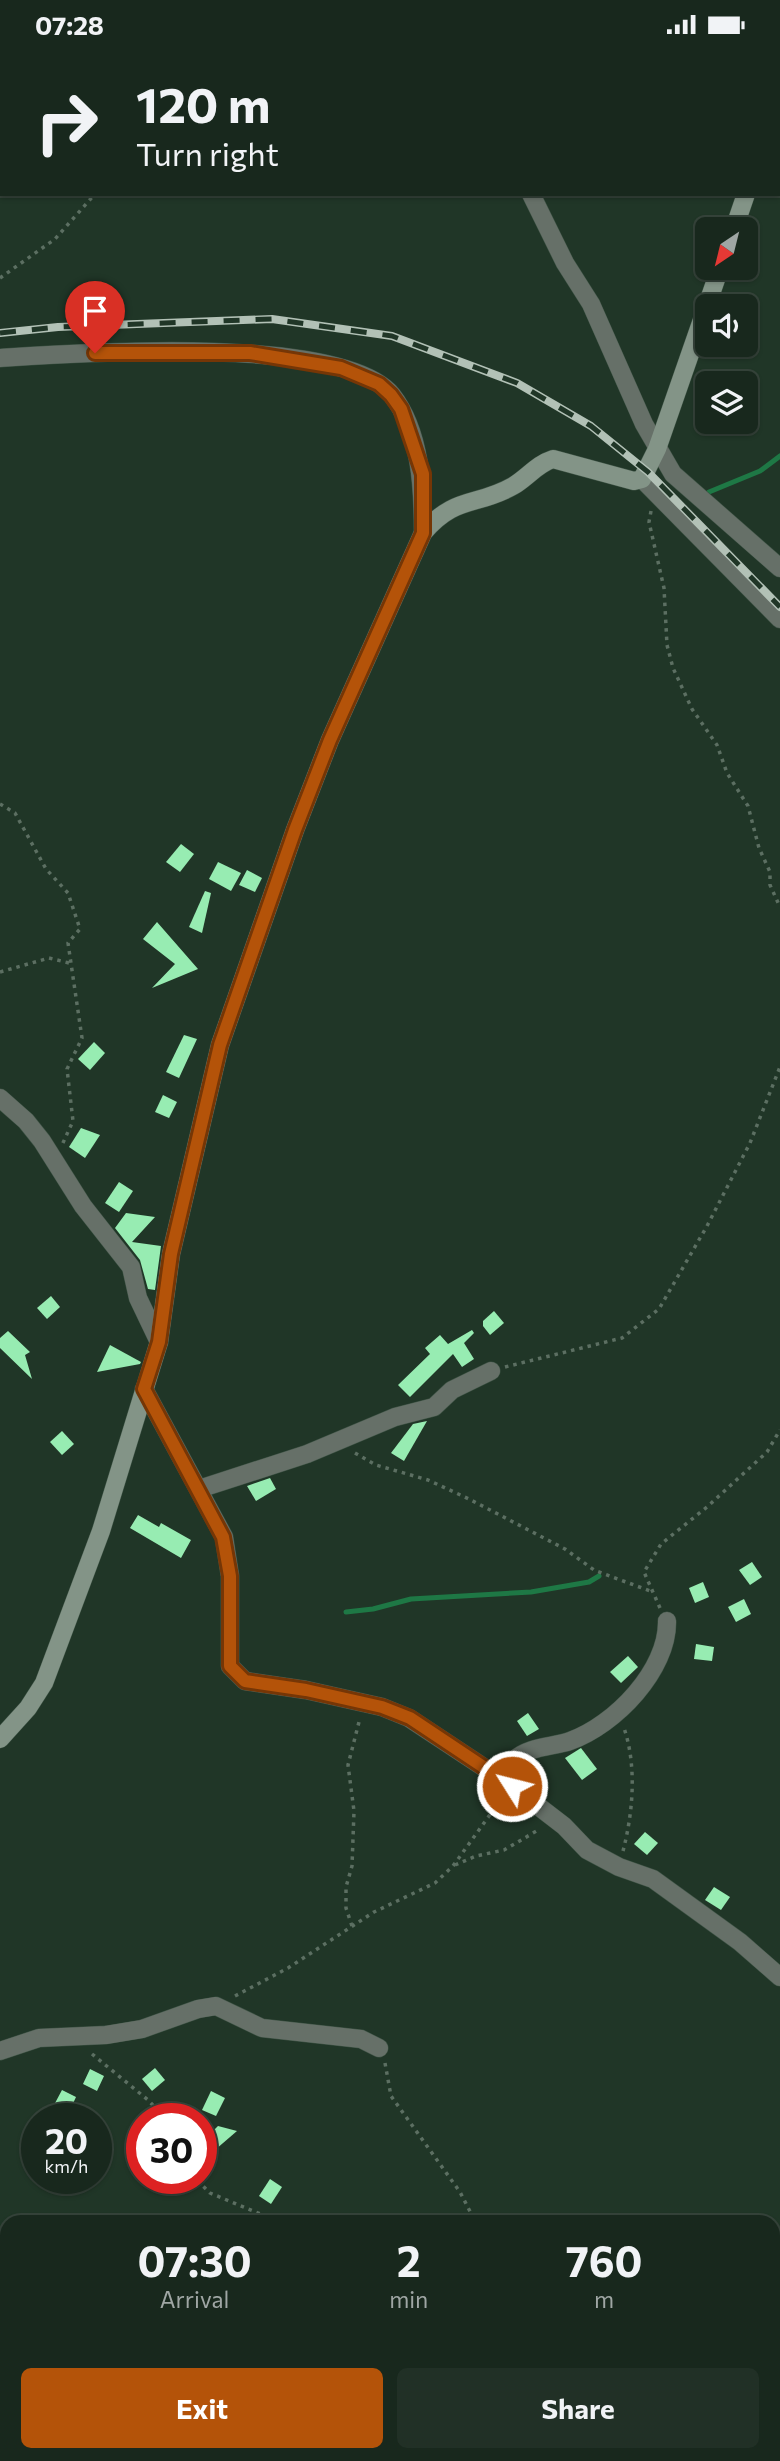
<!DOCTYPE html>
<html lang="en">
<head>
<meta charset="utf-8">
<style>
	:root { --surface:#18281d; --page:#213026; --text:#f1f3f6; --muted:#9fa6a4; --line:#36443b; --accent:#b45309 }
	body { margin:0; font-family:Commissioner,sans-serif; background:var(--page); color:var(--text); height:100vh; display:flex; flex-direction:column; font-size:26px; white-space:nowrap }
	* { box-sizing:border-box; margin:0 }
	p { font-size:23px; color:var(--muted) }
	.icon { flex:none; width:38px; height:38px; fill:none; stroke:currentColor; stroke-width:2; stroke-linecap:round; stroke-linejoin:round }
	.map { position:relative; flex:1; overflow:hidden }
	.sheet { position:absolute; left:0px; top:2166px; width:780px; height:247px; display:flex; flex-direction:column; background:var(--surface); border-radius:21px 21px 0 0; box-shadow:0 2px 5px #0004,0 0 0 2px var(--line) }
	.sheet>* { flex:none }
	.hud { position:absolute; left:0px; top:0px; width:780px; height:147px; box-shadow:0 2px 5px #0004,0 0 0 2px var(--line); background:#18281d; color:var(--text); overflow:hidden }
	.needle { width:46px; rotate:215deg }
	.controls { position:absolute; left:695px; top:168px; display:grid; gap:14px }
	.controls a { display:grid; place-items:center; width:63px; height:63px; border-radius:10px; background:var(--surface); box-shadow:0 2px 5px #0004,0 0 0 2px var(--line); font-size:35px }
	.speed { position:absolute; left:21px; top:2054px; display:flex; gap:14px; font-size:35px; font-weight:700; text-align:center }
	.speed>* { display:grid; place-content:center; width:91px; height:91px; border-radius:50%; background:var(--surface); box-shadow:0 2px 5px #0004,0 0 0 2px var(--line); line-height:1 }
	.speed small { font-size:18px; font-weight:400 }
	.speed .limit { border:10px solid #d22; background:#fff; color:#111 }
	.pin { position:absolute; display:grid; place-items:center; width:60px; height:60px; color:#fff; margin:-72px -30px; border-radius:50% 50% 50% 0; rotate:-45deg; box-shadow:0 0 7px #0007 }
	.pin .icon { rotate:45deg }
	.me { position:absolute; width:77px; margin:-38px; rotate:306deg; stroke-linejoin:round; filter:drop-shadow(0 0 5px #0008) }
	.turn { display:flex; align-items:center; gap:24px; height:147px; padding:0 21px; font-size:32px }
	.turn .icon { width:91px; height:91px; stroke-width:2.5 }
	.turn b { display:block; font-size:49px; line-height:60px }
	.eta { display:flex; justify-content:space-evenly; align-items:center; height:119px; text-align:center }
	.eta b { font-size:42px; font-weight:700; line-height:49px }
	.button { display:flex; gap:14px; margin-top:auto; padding:14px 21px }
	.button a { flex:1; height:80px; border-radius:10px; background:var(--accent); color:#fff; font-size:28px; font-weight:700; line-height:80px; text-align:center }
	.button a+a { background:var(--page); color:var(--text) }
	.status { display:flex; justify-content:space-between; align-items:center; height:49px; padding:0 35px; background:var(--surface); direction:ltr }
	.status svg { height:19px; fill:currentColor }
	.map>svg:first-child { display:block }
</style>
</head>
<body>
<div class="status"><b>07:28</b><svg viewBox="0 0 49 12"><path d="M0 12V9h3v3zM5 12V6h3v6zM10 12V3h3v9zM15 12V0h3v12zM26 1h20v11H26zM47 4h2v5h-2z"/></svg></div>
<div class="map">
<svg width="780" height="2412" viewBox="0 0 780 2412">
	<rect width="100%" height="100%" fill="#203627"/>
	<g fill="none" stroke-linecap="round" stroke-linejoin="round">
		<g stroke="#1e7845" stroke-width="5">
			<polyline points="709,443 760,422 780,407"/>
			<polyline points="346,1563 373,1560 411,1550 531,1543 589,1533 599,1527"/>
		</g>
	</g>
	<g fill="#97ecb2">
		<polygon points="181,795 194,805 180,823 166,813"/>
		<polygon points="218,813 241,824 231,842 209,830"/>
		<polygon points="247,821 262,829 255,843 239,836"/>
		<polygon points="205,842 211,844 202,884 189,878"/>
		<polygon points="157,873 198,920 152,939 175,915 143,890"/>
		<polygon points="184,986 197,990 179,1029 166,1023"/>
		<polygon points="94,993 105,1004 90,1021 78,1010"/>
		<polygon points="163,1046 177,1053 169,1069 155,1063"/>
		<polygon points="81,1079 100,1086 85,1109 69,1098"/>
		<polygon points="119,1133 133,1142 119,1163 105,1154"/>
		<polygon points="126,1164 155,1168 132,1193 161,1197 155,1241 148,1240 140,1211 115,1179"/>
		<polygon points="51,1247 60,1258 47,1270 37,1259"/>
		<polygon points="494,1262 504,1274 490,1286 483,1277 483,1272"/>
		<polygon points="472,1281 474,1284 464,1294 474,1310 462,1318 453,1305 410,1348 398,1336 430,1305 425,1299 440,1286 448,1295"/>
		<polygon points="8,1282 30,1303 25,1306 32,1330 0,1299 0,1289"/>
		<polygon points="110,1296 141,1313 140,1315 97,1323"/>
		<polygon points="427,1372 404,1412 391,1404 413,1375"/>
		<polygon points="62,1382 74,1395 62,1406 50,1393"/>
		<polygon points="270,1429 276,1440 256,1452 247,1437"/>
		<polygon points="138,1466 159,1478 161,1474 191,1491 181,1509 130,1479"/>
		<polygon points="752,1513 762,1528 750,1536 739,1521"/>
		<polygon points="703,1533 709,1548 695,1554 689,1539"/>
		<polygon points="744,1550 751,1565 736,1573 728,1558"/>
		<polygon points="696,1595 714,1598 712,1612 694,1610"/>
		<polygon points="628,1607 638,1618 621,1634 610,1623"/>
		<polygon points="528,1664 539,1680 527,1687 517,1672"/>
		<polygon points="581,1699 597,1720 582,1731 565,1709"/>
		<polygon points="645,1783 658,1794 647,1806 634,1795"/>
		<polygon points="714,1838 730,1848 721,1861 705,1851"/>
		<polygon points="155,2019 165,2031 152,2042 142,2030"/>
		<polygon points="90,2020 104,2027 97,2042 83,2035"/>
		<polygon points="62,2041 76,2048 69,2063 54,2056"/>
		<polygon points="211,2042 225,2049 216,2067 202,2061"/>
		<polygon points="218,2077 237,2082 201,2113 201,2094"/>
		<polygon points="96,2091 114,2100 96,2131"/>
		<polygon points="270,2130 282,2138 271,2155 259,2147"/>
	</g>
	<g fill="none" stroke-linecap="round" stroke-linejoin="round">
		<defs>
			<g id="street">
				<polyline points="418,0 420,2"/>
				<polyline points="531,145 565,214 591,255 644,375 673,425 780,519"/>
				<path d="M0 309C78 304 342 285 392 346 421 383 423 440 423 484"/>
				<polyline points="642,430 780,570"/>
				<polyline points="0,1049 26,1072 42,1092 83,1157 131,1218 138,1249 159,1293"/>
				<polyline points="144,1340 224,1488 230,1527 230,1617 245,1632 306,1641 382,1658 409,1669 512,1737 564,1777 587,1801 619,1818 653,1830 740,1893 780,1928"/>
				<polyline points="199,1440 307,1405 395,1368 434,1358 452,1341 491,1322"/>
				<path d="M512 1737C510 1728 507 1718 514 1711 529 1697 553 1698 570 1692 615 1676 668 1621 667 1572"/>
				<polyline points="0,2002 39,1989 106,1986 142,1980 198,1960 216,1957 262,1979 361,1990 379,1999"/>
			</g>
			<g id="secondary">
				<polyline points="779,36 780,31"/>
				<polyline points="734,180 746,145"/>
				<path d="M0 1690 28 1659 44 1634 101 1482 159 1293 171 1205 220 996 295 781 330 691 423 484C455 446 476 458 513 437 527 429 537 415 553 410L634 432 642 430 657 400 720 219"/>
			</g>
		</defs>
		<use href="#street" stroke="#3e5345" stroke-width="19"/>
		<use href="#secondary" stroke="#3e5345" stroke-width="19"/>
		<g stroke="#5c6f62" stroke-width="3.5" stroke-dasharray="3.5 5" stroke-linecap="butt">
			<polyline points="345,2 346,0"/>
			<polyline points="0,229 55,190 95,145"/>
			<polyline points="651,462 649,473 664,539 667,596 673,619 692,660 717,696 727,724 748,757 759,799 770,823 770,836 780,858"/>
			<polyline points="0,755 15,764 46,820 68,844 80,880 68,894 82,989 67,1020 73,1072 62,1096"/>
			<polyline points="0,923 49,909 73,915"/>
			<polyline points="505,1318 622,1289 659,1260 707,1177 750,1094 780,1018"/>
			<polyline points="355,1404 376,1416 428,1431 469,1450 565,1500 594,1521 650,1542"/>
			<polyline points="660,1559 644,1523 661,1495 707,1458 767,1403 780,1381"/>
			<path d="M623 1802C633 1764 637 1717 624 1679"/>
			<polyline points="455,1816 476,1807 504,1801 540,1780"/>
			<polyline points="352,1877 346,1859 346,1838 352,1817 354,1762 348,1716 360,1669"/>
			<polyline points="235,1947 288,1919 374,1863 435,1834 453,1817 502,1749"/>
			<polyline points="92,2005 148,2051 166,2070"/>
			<polyline points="385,2014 391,2047 460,2143 476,2174"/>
			<polyline points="201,2130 201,2135 210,2144 282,2174"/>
			<polyline points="774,2216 780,2214"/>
		</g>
		<use href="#street" stroke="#667068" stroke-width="18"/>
		<use href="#secondary" stroke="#839487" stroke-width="18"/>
		<defs>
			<polyline id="rail" points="0,284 58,278 272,270 392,287 517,334 591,377 648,423 780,558"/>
		</defs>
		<use href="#rail" stroke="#b2c1b6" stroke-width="8"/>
		<use href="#rail" stroke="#203627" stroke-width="5" stroke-dasharray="16" stroke-linecap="butt"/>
	</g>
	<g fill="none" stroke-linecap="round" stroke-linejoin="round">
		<defs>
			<polyline id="route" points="95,304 250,304 341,319 379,335 391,346 401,360 423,425 423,484 330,691 295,781 220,996 171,1205 159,1293 144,1340 223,1488 230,1527 230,1617 245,1632 306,1641 382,1658 410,1669 512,1737"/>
		</defs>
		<use href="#route" stroke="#753606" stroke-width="18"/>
		<use href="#route" stroke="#b45309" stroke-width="12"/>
	</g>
</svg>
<div class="controls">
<a><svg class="needle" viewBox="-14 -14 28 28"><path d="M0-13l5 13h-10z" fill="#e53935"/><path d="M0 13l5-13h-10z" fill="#9fa6a4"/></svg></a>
<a><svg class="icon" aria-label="sound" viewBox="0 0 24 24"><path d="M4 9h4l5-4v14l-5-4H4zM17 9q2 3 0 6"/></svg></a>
<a><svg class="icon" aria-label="layers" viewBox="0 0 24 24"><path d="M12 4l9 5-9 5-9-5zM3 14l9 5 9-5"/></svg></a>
</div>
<div class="speed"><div>20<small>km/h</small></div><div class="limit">30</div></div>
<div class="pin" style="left:95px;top:304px;background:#d93025"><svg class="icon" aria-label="arrive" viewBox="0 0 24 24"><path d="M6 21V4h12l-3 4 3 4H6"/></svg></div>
<svg class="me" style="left:512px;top:1737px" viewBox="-20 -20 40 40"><circle r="17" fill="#b45309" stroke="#fff" stroke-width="3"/><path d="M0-11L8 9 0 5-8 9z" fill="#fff"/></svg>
<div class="hud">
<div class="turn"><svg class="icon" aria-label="right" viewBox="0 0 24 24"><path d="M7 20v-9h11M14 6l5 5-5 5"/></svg><div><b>120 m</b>Turn right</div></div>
</div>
<section class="sheet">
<div class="eta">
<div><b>07:30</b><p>Arrival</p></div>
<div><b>2</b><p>min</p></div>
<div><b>760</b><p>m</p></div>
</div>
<div class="button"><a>Exit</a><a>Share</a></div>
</section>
</div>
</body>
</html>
